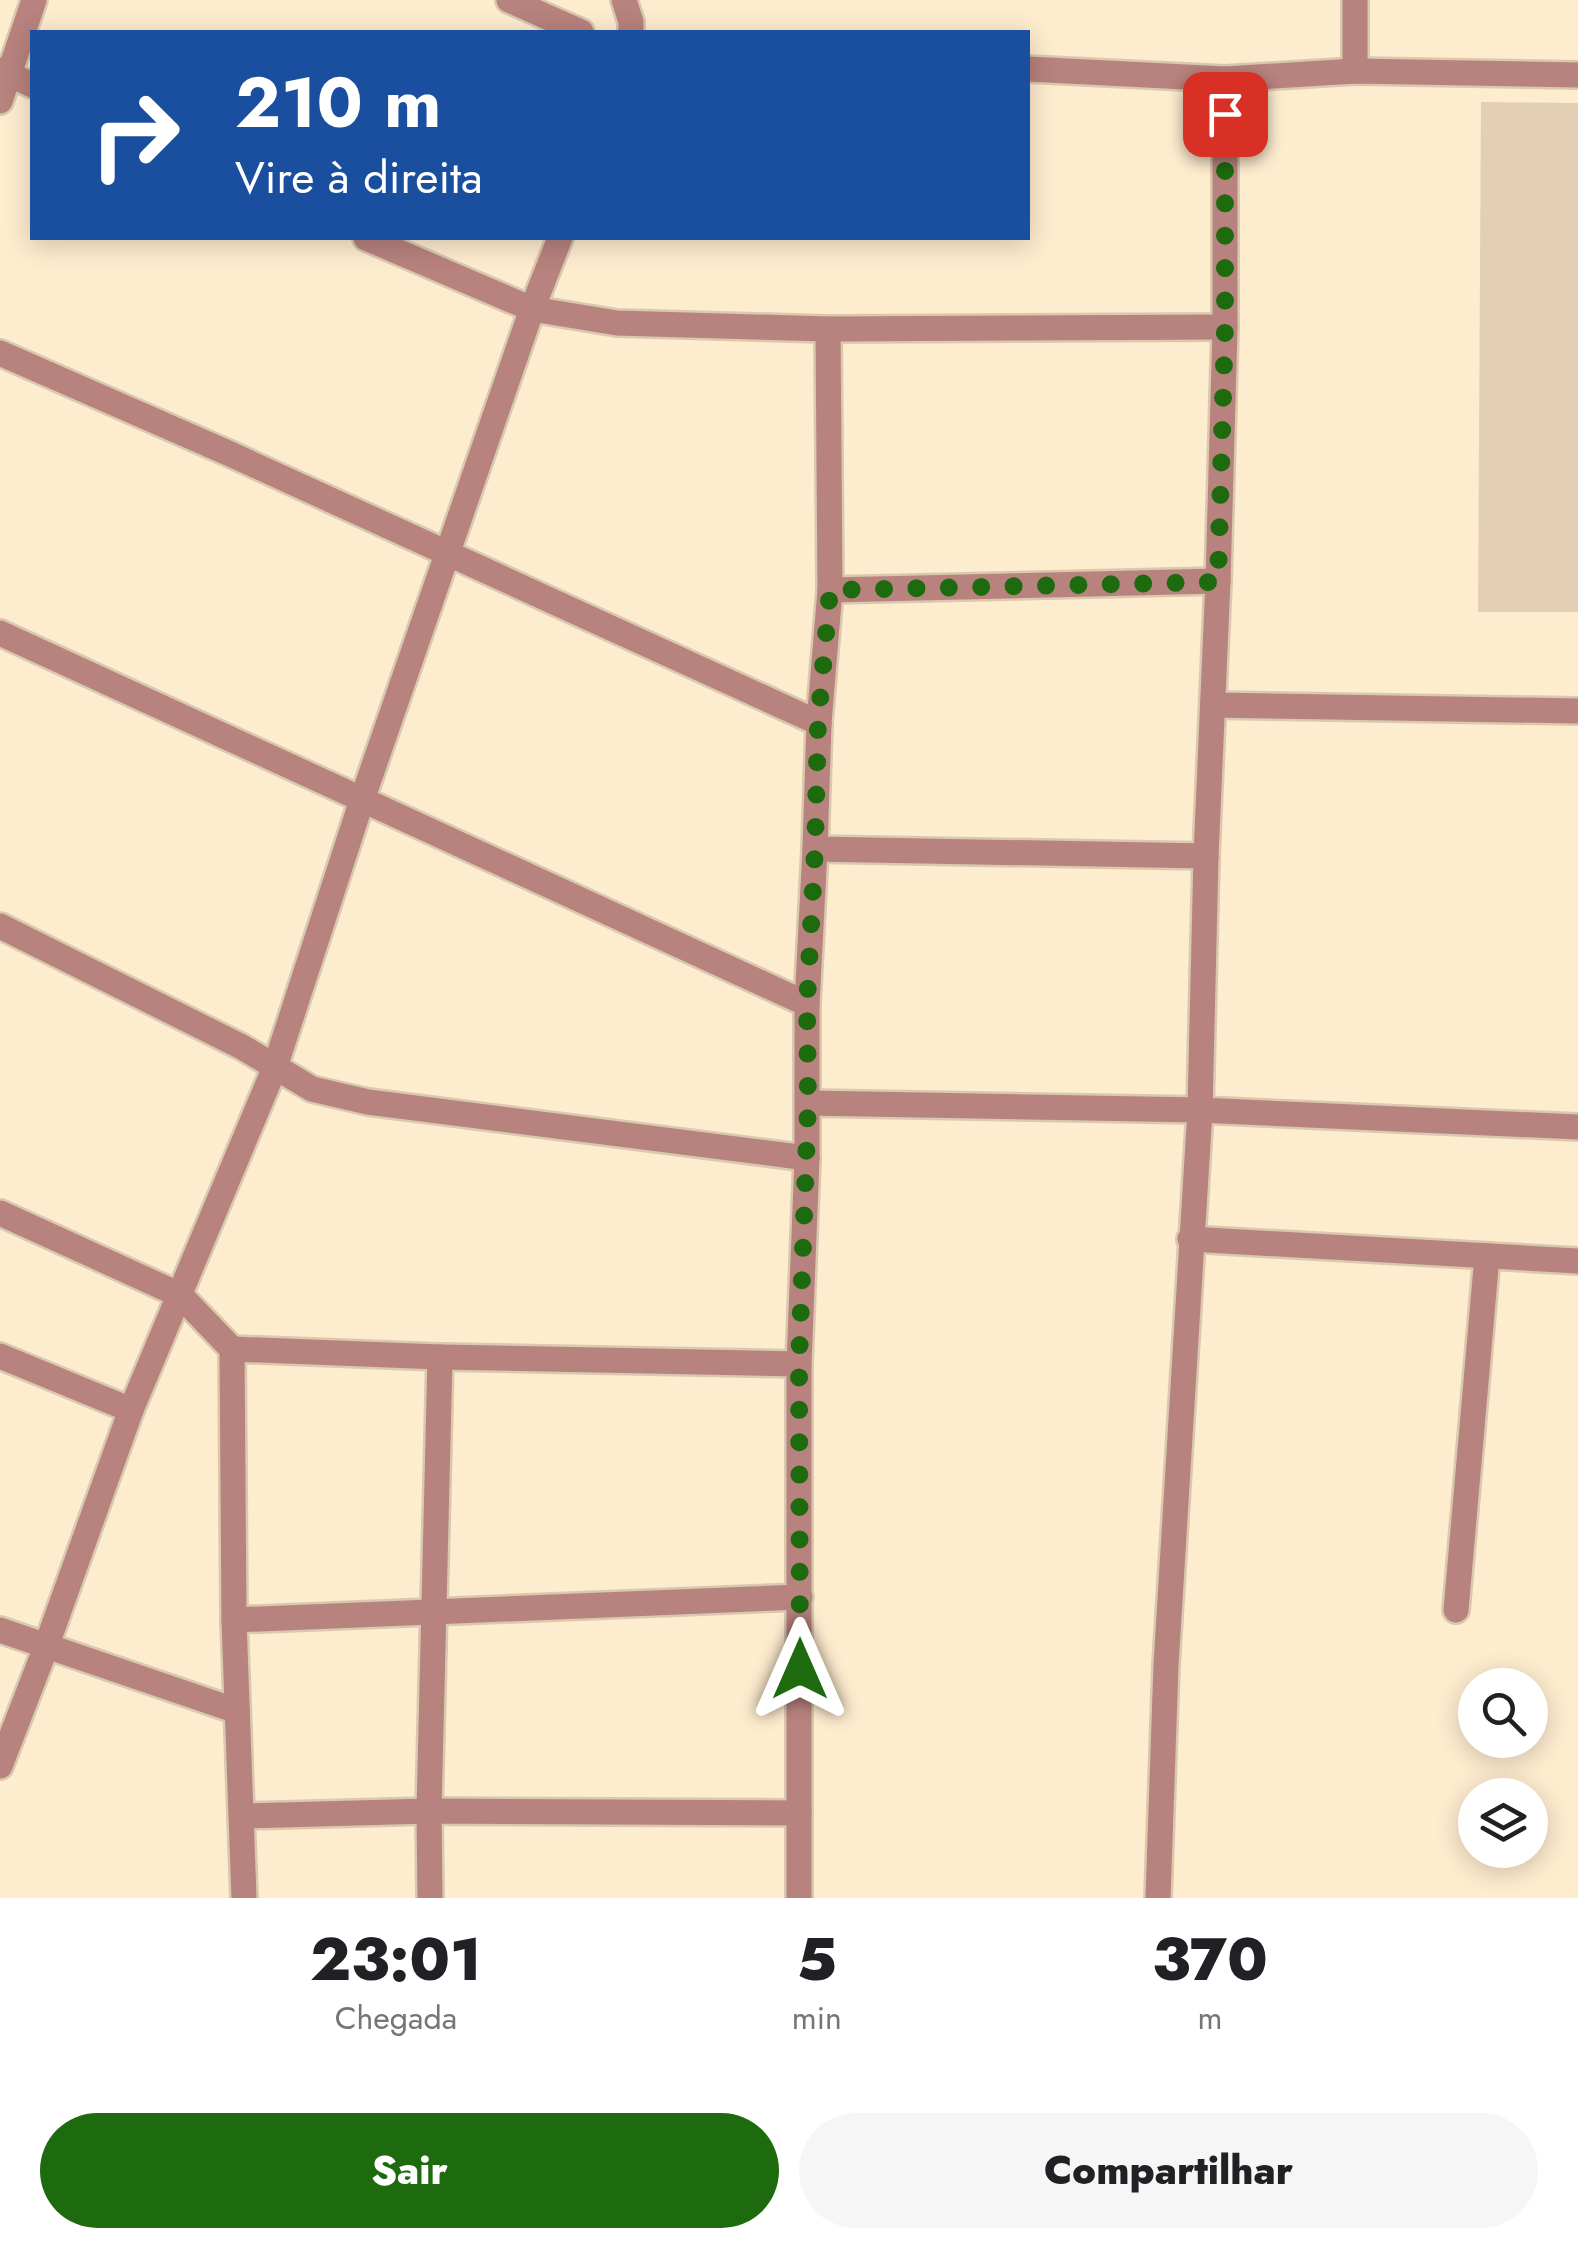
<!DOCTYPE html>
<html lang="pt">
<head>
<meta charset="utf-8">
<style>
	:root { --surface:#fff; --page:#f6f6f6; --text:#202124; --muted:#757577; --accent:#1d6b0e }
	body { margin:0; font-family:Jost,sans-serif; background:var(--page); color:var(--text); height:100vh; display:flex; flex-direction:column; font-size:38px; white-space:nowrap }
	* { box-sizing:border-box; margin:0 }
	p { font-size:32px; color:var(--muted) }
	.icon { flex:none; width:55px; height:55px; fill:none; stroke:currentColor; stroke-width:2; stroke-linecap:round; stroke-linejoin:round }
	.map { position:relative; height:1898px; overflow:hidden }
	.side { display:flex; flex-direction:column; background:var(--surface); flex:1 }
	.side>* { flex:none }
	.banner { position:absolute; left:30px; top:30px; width:1000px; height:210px; border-radius:0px; box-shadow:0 5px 25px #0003; background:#1a4fa0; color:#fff; overflow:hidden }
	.fabs { position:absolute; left:1458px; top:1668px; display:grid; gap:20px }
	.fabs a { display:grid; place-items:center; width:90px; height:90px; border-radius:50%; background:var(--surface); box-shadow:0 5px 25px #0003; font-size:50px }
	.pin { position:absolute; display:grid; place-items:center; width:85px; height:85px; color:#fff; margin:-42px; border-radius:20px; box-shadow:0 5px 15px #0006 }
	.me { position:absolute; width:110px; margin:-55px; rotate:0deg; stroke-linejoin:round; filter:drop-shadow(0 0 8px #0008) }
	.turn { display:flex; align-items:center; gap:35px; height:210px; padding:0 40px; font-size:45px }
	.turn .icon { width:130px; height:130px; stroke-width:2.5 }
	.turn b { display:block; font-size:70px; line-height:85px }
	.eta { display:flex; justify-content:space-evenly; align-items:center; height:170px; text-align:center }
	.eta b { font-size:60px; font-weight:800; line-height:70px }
	.button { display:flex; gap:20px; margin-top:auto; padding:20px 40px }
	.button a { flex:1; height:115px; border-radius:60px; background:var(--accent); color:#fff; font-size:40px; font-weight:800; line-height:115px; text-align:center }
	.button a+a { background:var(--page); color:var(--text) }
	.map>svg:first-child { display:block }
</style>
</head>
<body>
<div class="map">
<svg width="1578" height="1898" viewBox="0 0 1578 1898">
	<rect width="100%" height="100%" fill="#feeccf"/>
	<polygon fill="#e4ceb5" points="1481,102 1578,103 1578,612 1478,612"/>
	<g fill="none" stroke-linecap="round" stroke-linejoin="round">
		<defs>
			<g id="minor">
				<polyline points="509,0 581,32"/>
				<polyline points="624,0 631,22 631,32"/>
				<polyline points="1355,0 1355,71"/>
				<polyline points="1028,69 1225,79 1355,71 1578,75"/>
				<polyline points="0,70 32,85"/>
				<polyline points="0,101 34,0"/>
				<polyline points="366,238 532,309 617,323 828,329 1225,327"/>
				<polyline points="0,353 228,453 819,723"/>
				<polyline points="830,590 1218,581"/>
				<polyline points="0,633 807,1004"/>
				<polyline points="1213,705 1578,711"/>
				<polyline points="815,849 1206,856"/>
				<polyline points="0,926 242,1047 312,1089 368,1102 807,1158"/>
				<polyline points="808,1103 1200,1110 1578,1127"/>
				<polyline points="0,1213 180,1295 232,1349 234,1620 244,1898"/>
				<polyline points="1190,1239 1578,1261"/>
				<polyline points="232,1349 440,1357 799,1364"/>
				<polyline points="0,1356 131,1410"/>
				<polyline points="1456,1610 1487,1256"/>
				<polyline points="234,1620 800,1597"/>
				<polyline points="0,1630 237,1711"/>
				<polyline points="0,1766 46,1647 131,1410 275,1067 362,800 532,309 560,238"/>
				<polyline points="243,1816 429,1811 799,1813"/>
				<polyline points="430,1898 429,1811 440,1357"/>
				<polyline points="799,1898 799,1364 807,1158 807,1004 815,849 819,723 830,590 828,329"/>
				<polyline points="1158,1898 1166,1665 1200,1110 1206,856 1218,581 1225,327 1225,79"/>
			</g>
		</defs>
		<use href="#minor" stroke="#d9c9af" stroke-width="30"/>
		<use href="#minor" stroke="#b8827e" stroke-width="25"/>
	</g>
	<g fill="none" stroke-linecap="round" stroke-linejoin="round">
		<polyline stroke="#1d6b0e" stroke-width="18" stroke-dasharray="0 32.4" points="800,1669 799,1364 808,1103 807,1004 815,849 818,723 830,590 1218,582 1225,327 1225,114"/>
	</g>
</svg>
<div class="fabs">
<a><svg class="icon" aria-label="search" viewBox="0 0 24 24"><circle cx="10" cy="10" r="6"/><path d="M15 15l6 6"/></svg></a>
<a><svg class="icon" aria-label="layers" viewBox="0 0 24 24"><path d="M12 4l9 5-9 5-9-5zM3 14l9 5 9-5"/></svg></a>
</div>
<div class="pin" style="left:1225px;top:114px;background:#d93025"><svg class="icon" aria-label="arrive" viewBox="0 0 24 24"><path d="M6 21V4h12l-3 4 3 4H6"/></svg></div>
<svg class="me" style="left:800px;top:1669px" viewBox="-20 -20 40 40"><path d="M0-17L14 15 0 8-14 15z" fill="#1d6b0e" stroke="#fff" stroke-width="4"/></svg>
<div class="banner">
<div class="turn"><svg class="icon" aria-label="right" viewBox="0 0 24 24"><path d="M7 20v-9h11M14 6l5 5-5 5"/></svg><div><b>210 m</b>Vire à direita</div></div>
</div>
</div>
<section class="side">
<div class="eta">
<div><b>23:01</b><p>Chegada</p></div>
<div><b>5</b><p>min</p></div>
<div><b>370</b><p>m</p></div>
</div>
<div class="button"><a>Sair</a><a>Compartilhar</a></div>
</section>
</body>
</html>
